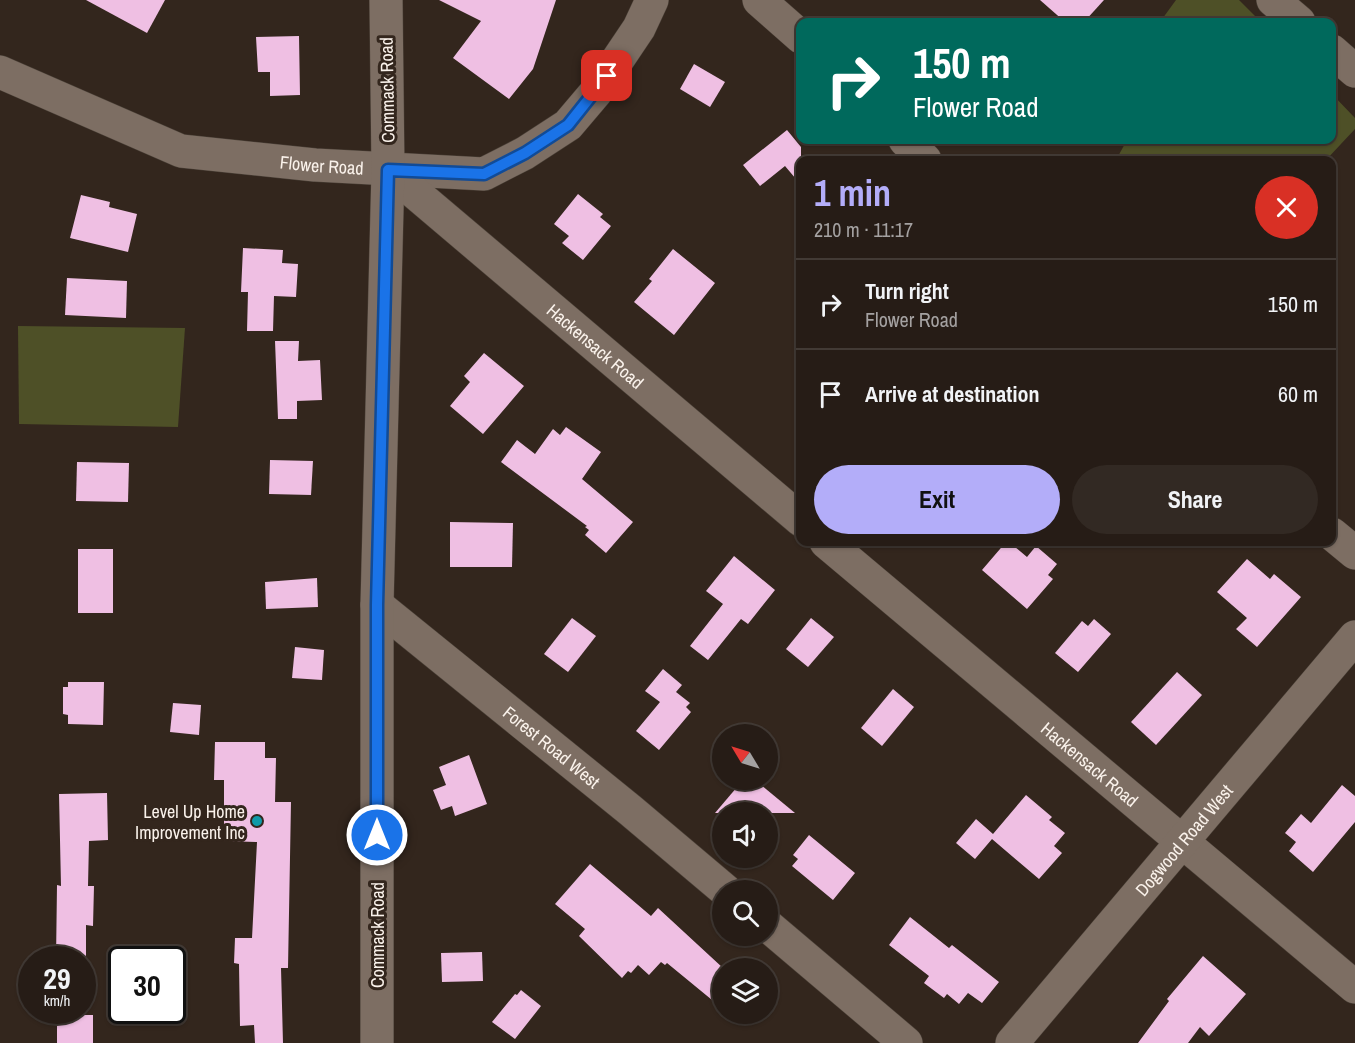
<!DOCTYPE html>
<html lang="en">
<head>
<meta charset="utf-8">
<style>
	:root { --surface:#261c16; --page:#322923; --text:#f1f3f6; --muted:#a4a1a1; --line:#423a35; --accent:#b3adf9 }
	body { margin:0; font-family:"Archivo Narrow",sans-serif; background:var(--page); color:var(--text); height:100vh; display:flex; flex-direction:column; font-size:22px; white-space:nowrap }
	* { box-sizing:border-box; margin:0 }
	p { font-size:20px; color:var(--muted) }
	.icon { flex:none; width:33px; height:33px; fill:none; stroke:currentColor; stroke-width:2; stroke-linecap:round; stroke-linejoin:round }
	.map { position:relative; flex:1; overflow:hidden }
	.details { position:absolute; left:796px; top:156px; width:540px; height:390px; display:flex; flex-direction:column; background:var(--surface); border-radius:12px; box-shadow:0 2px 4px #0004,0 0 0 2px var(--line) }
	.details>* { flex:none }
	.top-card { position:absolute; left:796px; top:18px; width:540px; height:126px; border-radius:12px; box-shadow:0 2px 4px #0004,0 0 0 2px var(--line); background:#00695c; color:#fff; overflow:hidden }
	.needle { width:39px; rotate:308deg }
	.buttons { position:absolute; left:712px; top:724px; display:grid; gap:12px }
	.buttons a { display:grid; place-items:center; width:66px; height:66px; border-radius:50%; background:var(--surface); box-shadow:0 2px 4px #0004,0 0 0 2px var(--line); font-size:30px }
	.speed { position:absolute; left:18px; top:946px; display:flex; gap:12px; font-size:30px; font-weight:700; text-align:center }
	.speed>* { display:grid; place-content:center; width:78px; height:78px; border-radius:50%; background:var(--surface); box-shadow:0 2px 4px #0004,0 0 0 2px var(--line); line-height:1 }
	.speed small { font-size:15px; font-weight:400 }
	.speed .limit { border:3px solid #111; border-radius:9px; background:#fff; color:#111 }
	.pin { position:absolute; display:grid; place-items:center; width:51px; height:51px; color:#fff; margin:-26px; border-radius:12px; box-shadow:0 3px 9px #0006 }
	.me { position:absolute; width:66px; margin:-33px; rotate:0deg; stroke-linejoin:round; filter:drop-shadow(0 0 4px #0008) }
	.turn { display:flex; align-items:center; gap:21px; height:126px; padding:0 18px; font-size:27px }
	.turn .icon { width:78px; height:78px; stroke-width:2.5 }
	.turn b { display:block; font-size:42px; line-height:51px }
	.round { display:grid; place-items:center; flex:none; width:63px; height:63px; border-radius:32px; background:var(--page) }
	.head { display:flex; align-items:center; justify-content:space-between; height:102px; padding:0 18px }
	h1 { font-size:36px; font-weight:800; line-height:45px; color:var(--accent) }
	.action { display:flex; gap:12px; margin-top:auto; padding:12px 18px }
	.action a { flex:1; height:69px; border-radius:36px; background:var(--accent); color:#111; font-size:24px; font-weight:800; line-height:69px; text-align:center }
	.action a+a { background:var(--page); color:var(--text) }
	ul { padding:0; list-style:none }
	li { display:flex; align-items:center; gap:18px; height:90px; padding:0 18px; border-top:2px solid var(--line) }
	li div { flex:1 }
	li b { display:block; font-size:22px }
	li em { font-style:normal }
	.map>svg:first-child { display:block }
</style>
</head>
<body>
<div class="map">
<svg width="1355" height="1043" viewBox="0 0 1355 1043">
	<rect width="100%" height="100%" fill="#33261d"/>
	<g fill="#4e5027">
		<polygon points="1176,0 1239,0 1261,22 1160,22"/>
		<polygon points="1332,94 1355,118 1355,129 1326,160 1208,160 1204,158 1202,160 1116,160 1127,140 1332,140"/>
		<polygon points="18,326 185,328 178,427 19,424"/>
	</g>
	<g fill="#efbfe3">
		<polygon points="86,0 165,0 147,33"/>
		<polygon points="439,0 556,0 533,69 509,99 453,58 481,21"/>
		<polygon points="1040,0 1104,0 1084,22 1065,22"/>
		<polygon points="299,36 300,95 270,96 270,72 258,72 256,37"/>
		<polygon points="694,64 725,82 710,107 680,89"/>
		<polygon points="787,130 801,147 801,185 785,166 760,186 743,165"/>
		<polygon points="578,194 603,214 600,217 611,226 583,260 562,243 569,236 554,224"/>
		<polygon points="81,195 110,202 109,207 137,214 128,252 70,238"/>
		<polygon points="243,248 283,250 282,263 298,264 296,297 274,296 273,331 247,331 248,292 241,292"/>
		<polygon points="673,249 715,283 674,335 634,302 652,281 649,279"/>
		<polygon points="67,278 127,281 126,318 65,315"/>
		<polygon points="275,341 299,341 298,361 320,360 322,400 297,401 297,419 278,419"/>
		<polygon points="484,353 524,386 483,434 450,406 470,382 464,376"/>
		<polygon points="566,427 601,452 582,479 633,522 606,553 585,535 589,530 585,527 587,526 501,462 517,440 535,454 553,429 560,435"/>
		<polygon points="270,460 313,461 311,495 269,494"/>
		<polygon points="77,462 129,463 128,502 76,501"/>
		<polygon points="450,522 513,523 512,567 450,567"/>
		<polygon points="1006,542 1009,542 1027,557 1036,546 1057,564 1048,575 1053,579 1027,609 982,570"/>
		<rect x="78" y="549" width="35" height="64"/>
		<polygon points="734,556 775,590 748,624 741,619 708,660 690,646 723,604 706,591"/>
		<polygon points="1247,559 1270,579 1274,574 1301,597 1257,647 1236,629 1247,618 1217,592"/>
		<polygon points="317,578 318,607 266,609 265,582"/>
		<polygon points="572,618 596,636 568,672 544,654"/>
		<polygon points="811,618 834,637 808,667 786,649"/>
		<polygon points="1094,619 1111,634 1078,672 1055,653 1082,621 1088,626"/>
		<polygon points="295,647 324,650 322,680 292,678"/>
		<polygon points="663,669 682,685 676,692 690,703 686,707 691,712 659,750 636,731 660,702 645,691"/>
		<polygon points="1177,672 1202,695 1156,745 1131,722"/>
		<polygon points="68,682 104,682 103,725 68,724 68,715 63,714 63,687 68,687"/>
		<polygon points="893,689 914,707 882,746 861,728"/>
		<polygon points="173,703 201,705 199,735 170,732"/>
		<polygon points="215,742 265,742 265,758 276,758 275,802 291,802 288,968 281,968 283,1043 255,1043 254,1025 240,1026 239,964 234,963 235,938 252,938 257,842 224,841 224,780 214,780"/>
		<polygon points="469,755 487,804 455,816 452,806 441,810 433,790 446,785 439,767"/>
		<polygon points="743,780 755,780 795,813 715,813"/>
		<polygon points="1342,785 1355,796 1355,822 1313,872 1289,851 1296,842 1285,833 1301,814 1311,823"/>
		<polygon points="107,793 108,840 89,841 88,886 94,886 93,926 86,925 86,960 56,960 57,885 61,886 59,794"/>
		<polygon points="1026,795 1052,817 1049,820 1065,833 1054,846 1062,853 1039,879 992,839 975,859 956,843 976,819 993,834"/>
		<polygon points="809,835 855,873 833,900 792,866 798,859 793,855"/>
		<polygon points="590,864 651,916 658,908 723,968 723,1009 667,963 665,965 661,962 649,975 638,965 631,973 628,971 622,978 579,936 585,929 555,904"/>
		<polygon points="910,917 949,948 952,945 999,982 982,1003 968,993 959,1004 947,994 944,998 924,983 929,976 889,945"/>
		<polygon points="482,952 483,981 442,982 441,953"/>
		<polygon points="1203,956 1246,994 1209,1036 1200,1027 1188,1043 1138,1043 1169,1001 1167,999"/>
		<polygon points="521,990 541,1006 515,1039 492,1022 515,994 517,995"/>
		<rect x="57" y="1015" width="36" height="28"/>
	</g>
	<g fill="none" stroke-linecap="round" stroke-linejoin="round">
		<defs>
			<g id="street">
				<polyline points="759,0 801,37"/>
				<polyline points="1273,0 1299,22"/>
				<polyline points="1332,51 1355,71"/>
				<path id="s1" d="M0 72 181 151 315 165 484 174 525 153 568 125 596 92 639 28 652 0"/>
				<polyline points="905,140 925,160"/>
				<path id="s2" d="M388 170 801 520"/>
				<polyline points="1332,534 1355,553"/>
				<path id="s3" d="M826 542 1355 987"/>
				<path id="s4" d="M377 605 630 810 726 891"/>
				<polyline points="768,926 906,1043"/>
				<polyline points="377,1043 377,605 388,170 386,0"/>
				<path id="s5" d="M1012 1043 1355 637"/>
			</g>
		</defs>
		<use href="#street" stroke="#4b4138" stroke-width="34"/>
		<use href="#street" stroke="#7d6e63" stroke-width="33"/>
	</g>
	<g fill="none" stroke-linecap="round" stroke-linejoin="round">
		<defs>
			<polyline id="route" points="377,835 377,605 388,170 484,174 525,153 568,125 607,76"/>
		</defs>
		<use href="#route" stroke="#114b97" stroke-width="15"/>
		<use href="#route" stroke="#1a73e8" stroke-width="10"/>
	</g>
	<circle fill="#0f9aa8" stroke="#33261d" stroke-width="2" cx="257" cy="821" r="6"/>
	<g text-anchor="middle" dominant-baseline="central" stroke-width="6" stroke-linejoin="round" paint-order="stroke">
		<g font-size="18" fill="#faf2eb" stroke="#33261d">
			<text transform="translate(387 90) rotate(-91)">Commack Road</text>
			<text stroke="none"><textPath href="#s1" startOffset="339">Flower Road</textPath></text>
			<text stroke="none"><textPath href="#s2" startOffset="272">Hackensack Road</textPath></text>
			<text stroke="none"><textPath href="#s4" startOffset="225">Forest Road West</textPath></text>
			<text stroke="none"><textPath href="#s3" startOffset="345">Hackensack Road</textPath></text>
			<text stroke="none"><textPath href="#s5" startOffset="266">Dogwood Road West</textPath></text>
			<text transform="translate(377 935) rotate(-90)">Commack Road</text>
		</g>
		<g font-size="18" fill="#faf2eb" stroke="#33261d" text-anchor="end">
			<text x="245" y="811">Level Up Home<tspan x="245" dy="21">Improvement Inc</tspan></text>
		</g>
	</g>
</svg>
<div class="buttons">
<a><svg class="needle" viewBox="-14 -14 28 28"><path d="M0-13l5 13h-10z" fill="#e53935"/><path d="M0 13l5-13h-10z" fill="#a4a1a1"/></svg></a>
<a><svg class="icon" aria-label="sound" viewBox="0 0 24 24"><path d="M4 9h4l5-4v14l-5-4H4zM17 9q2 3 0 6"/></svg></a>
<a><svg class="icon" aria-label="search" viewBox="0 0 24 24"><circle cx="10" cy="10" r="6"/><path d="M15 15l6 6"/></svg></a>
<a><svg class="icon" aria-label="layers" viewBox="0 0 24 24"><path d="M12 4l9 5-9 5-9-5zM3 14l9 5 9-5"/></svg></a>
</div>
<div class="speed"><div>29<small>km/h</small></div><div class="limit">30</div></div>
<div class="pin" style="left:607px;top:76px;background:#d93025"><svg class="icon" aria-label="arrive" viewBox="0 0 24 24"><path d="M6 21V4h12l-3 4 3 4H6"/></svg></div>
<svg class="me" style="left:377px;top:835px" viewBox="-20 -20 40 40"><circle r="17" fill="#1a73e8" stroke="#fff" stroke-width="3"/><path d="M0-11L8 9 0 5-8 9z" fill="#fff"/></svg>
<div class="top-card">
<div class="turn"><svg class="icon" aria-label="right" viewBox="0 0 24 24"><path d="M7 20v-9h11M14 6l5 5-5 5"/></svg><div><b>150 m</b>Flower Road</div></div>
</div>
<section class="details">
<div class="head"><div><h1>1 min</h1><p>210 m · 11:17</p></div><a class="round" style="background:#d93025;color:#fff"><svg class="icon" aria-label="close" viewBox="0 0 24 24"><path d="M6 6l12 12M18 6L6 18"/></svg></a></div>
<ul>
<li><svg class="icon" aria-label="right" viewBox="0 0 24 24"><path d="M7 20v-9h11M14 6l5 5-5 5"/></svg><div><b>Turn right</b><p>Flower Road</p></div><em>150 m</em></li>
<li><svg class="icon" aria-label="arrive" viewBox="0 0 24 24"><path d="M6 21V4h12l-3 4 3 4H6"/></svg><div><b>Arrive at destination</b></div><em>60 m</em></li>
</ul>
<div class="action"><a>Exit</a><a>Share</a></div>
</section>
</div>
</body>
</html>
